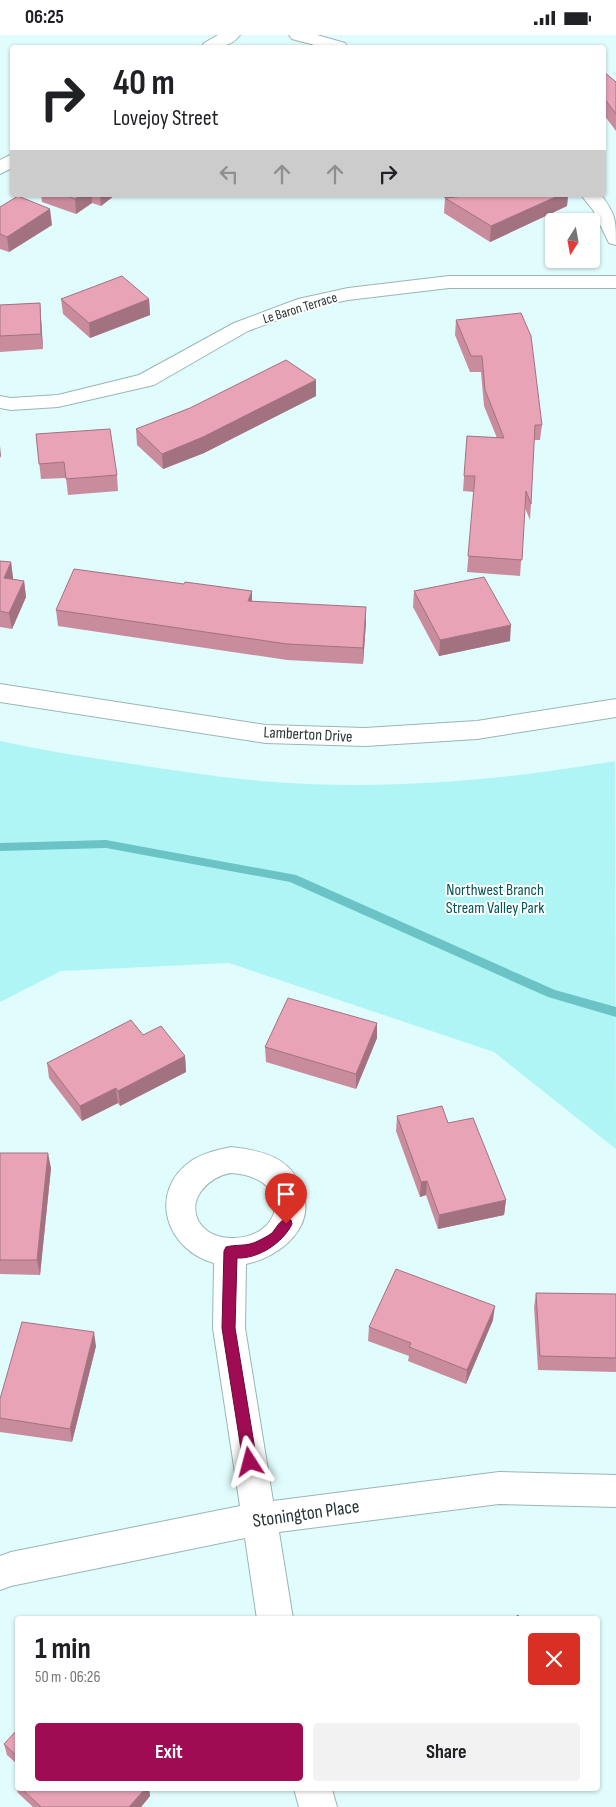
<!DOCTYPE html>
<html lang="en">
<head>
<meta charset="utf-8">
<style>
	:root { --surface:#fff; --page:#f2f2f2; --text:#202124; --muted:#757577; --accent:#a00c53 }
	body { margin:0; font-family:"Sofia Sans Condensed",sans-serif; background:var(--page); color:var(--text); height:100vh; display:flex; flex-direction:column; font-size:19px; white-space:nowrap }
	* { box-sizing:border-box; margin:0 }
	p { font-size:16px; color:var(--muted) }
	.icon { flex:none; width:28px; height:28px; fill:none; stroke:currentColor; stroke-width:2; stroke-linecap:round; stroke-linejoin:round }
	.map { position:relative; flex:1; overflow:hidden }
	.side { position:absolute; left:15px; top:1581px; width:585px; height:175px; display:flex; flex-direction:column; background:var(--surface); border-radius:5px; box-shadow:0 1px 4px #0004 }
	.side>* { flex:none }
	.hud { position:absolute; left:10px; top:10px; width:596px; height:152px; border-radius:5px; box-shadow:0 1px 4px #0004; background:#fff; color:var(--text); overflow:hidden }
	.needle { width:32px; rotate:191deg }
	.buttons { position:absolute; left:545px; top:178px; display:grid; gap:10px }
	.buttons a { display:grid; place-items:center; width:55px; height:55px; border-radius:5px; background:var(--surface); box-shadow:0 1px 4px #0004; font-size:25px }
	.pin { position:absolute; display:grid; place-items:center; width:42px; height:42px; color:#fff; margin:-51px -21px; border-radius:50% 50% 50% 0; rotate:-45deg; box-shadow:0 0 5px #0007 }
	.pin .icon { rotate:45deg }
	.me { position:absolute; width:55px; margin:-28px; rotate:351deg; stroke-linejoin:round; filter:drop-shadow(0 0 4px #0008) }
	.turn { display:flex; align-items:center; gap:18px; height:105px; padding:0 20px; font-size:22px }
	.turn .icon { width:65px; height:65px; stroke-width:2.5 }
	.turn b { display:block; font-size:35px; line-height:42px }
	.lanes { display:flex; align-items:center; height:48px; padding:0 20px; background:#0003; justify-content:center; gap:25px; direction:ltr }
	.lanes .off { opacity:.35 }
	.round { display:grid; place-items:center; flex:none; width:52px; height:52px; border-radius:5px; background:var(--page) }
	.overview { display:flex; align-items:center; justify-content:space-between; height:85px; padding:0 20px }
	h1 { font-size:30px; font-weight:700; line-height:38px }
	.cta { display:flex; gap:10px; margin-top:auto; padding:10px 20px }
	.cta a { flex:1; height:58px; border-radius:5px; background:var(--accent); color:#fff; font-size:20px; font-weight:700; line-height:58px; text-align:center }
	.cta a+a { background:var(--page); color:var(--text) }
	.status { display:flex; justify-content:space-between; align-items:center; height:35px; padding:0 25px; background:var(--surface); direction:ltr }
	.status svg { height:14px; fill:currentColor }
	.map>svg:first-child { display:block }
</style>
</head>
<body>
<div class="status"><b>06:25</b><svg viewBox="0 0 49 12"><path d="M0 12V9h3v3zM5 12V6h3v6zM10 12V3h3v9zM15 12V0h3v12zM26 1h20v11H26zM47 4h2v5h-2z"/></svg></div>
<div class="map">
<svg width="616" height="1772" viewBox="0 0 616 1772">
	<rect width="100%" height="100%" fill="#e0fcfc"/>
	<path fill="#b0f5f6" d="M0 706C42 715 84 722 126 728 171 735 216 742 261 746 379 756 499 746 615 726L616 1114 494 1017 229 928 61 936 0 967Z"/>
	<g fill="none" stroke-linecap="round" stroke-linejoin="round">
		<polygon fill="#6bc3c5" fill-rule="evenodd" points="106,805 296,840 555,955 616,972 616,982 548,962 290,847 106,813 0,816 0,808"/>
		<defs>
			<g id="street">
				<path d="M218 0H240C231 13 216 12 202 12L204 8Z"/>
				<polygon points="289,0 317,0 345,8 348,12 322,12 292,4"/>
				<polygon points="12,119 12,133 0,139 0,125"/>
				<path d="M581 160H601C616 179 616 186 616 210L609 208 593 175Z"/>
				<polygon points="449,241 616,241 616,253 449,253 348,265 311,273 248,296 154,350 58,372 11,375 0,373 0,361 11,363 58,360 139,340 234,288 298,264 348,253"/>
				<path d="M231 1112C250 1114 274 1118 288 1132 294 1137 297 1144 300 1151 320 1190 280 1222 246 1229L245 1293 273 1466 499 1437 616 1440V1472L499 1469 279 1497 293 1584H257L245 1503 11 1551 0 1555V1521L11 1517 240 1471 213 1293 214 1228C166 1215 147 1157 191 1126 203 1118 217 1115 231 1112ZM231 1138C297 1143 282 1204 232 1203 219 1203 207 1199 199 1187 186 1163 210 1141 231 1138Z"/>
				<polygon points="294,1754 332,1754 337,1772 299,1772"/>
			</g>
			<polygon id="secondary" points="0,649 266,690 365,693 477,686 616,664 616,682 477,704 365,711 266,708 0,667"/>
		</defs>
		<use href="#street" stroke="#9bb5b5" stroke-width="2"/>
		<use href="#secondary" stroke="#9bb5b5" stroke-width="2"/>
		<use href="#street" fill="#fff" fill-rule="evenodd"/>
		<use href="#secondary" fill="#fff" fill-rule="evenodd"/>
	</g>
	<g fill="#c88c9d">
		<polygon points="604,37 616,47 616,96 604,80"/>
		<polygon points="41,160 115,160 101,171 92,168 76,179 42,167"/>
		<polygon points="441,160 568,160 567,171 490,207 444,178 445,163"/>
		<polygon points="0,172 52,190 9,217 0,214"/>
		<polygon points="61,264 149,264 150,280 90,303 63,279"/>
		<polygon points="40,268 43,314 0,317 0,270"/>
		<polygon points="456,285 542,390 540,405 534,405 531,469 530,485 525,473 520,541 467,537 474,457 463,456 467,401 497,403 484,371 481,337 470,337 455,300"/>
		<polygon points="316,345 316,361 204,418 163,434 137,410 136,394"/>
		<polygon points="36,399 117,440 118,456 68,460 66,443 41,444"/>
		<polygon points="0,526 11,527 13,544 24,546 26,562 12,594 0,592"/>
		<polygon points="414,556 510,606 439,621 413,572"/>
		<polygon points="252,566 366,587 363,629 287,625 58,591 56,575"/>
		<polygon points="377,988 377,1003 356,1054 266,1027 265,1012"/>
		<polygon points="143,1000 185,1021 186,1037 120,1071 118,1068 82,1086 49,1043 47,1028"/>
		<polygon points="397,1081 448,1088 506,1165 504,1180 438,1194 426,1160 420,1162 396,1096"/>
		<polygon points="0,1118 51,1133 40,1240 0,1239"/>
		<polygon points="536,1258 616,1259 616,1337 538,1335 534,1272"/>
		<polygon points="493,1285 466,1349 408,1326 409,1321 368,1306 369,1292"/>
		<polygon points="96,1311 72,1407 0,1397 0,1364"/>
		<polygon points="18,1694 18,1730 7,1720 4,1709"/>
		<polygon points="18,1745 18,1754 149,1754 150,1761 141,1772 33,1772 18,1758 15,1747"/>
	</g>
	<g fill="#a27280">
		<polygon points="81,160 92,160 92,168 76,179 75,164"/>
		<polygon points="100,160 115,160 101,171"/>
		<polygon points="560,160 568,160 567,171 490,207 491,191"/>
		<polygon points="50,174 52,190 9,217 7,202"/>
		<polygon points="149,264 150,280 90,303 89,288"/>
		<polygon points="40,268 41,283 43,314 41,299"/>
		<polygon points="316,345 316,361 204,418 163,434 162,419"/>
		<polygon points="0,411 1,421 0,423"/>
		<polygon points="11,527 13,543 6,559 4,543"/>
		<polygon points="24,546 26,562 12,594 9,578"/>
		<polygon points="252,556 252,572 248,566"/>
		<polygon points="366,572 366,587 363,629 363,613"/>
		<polygon points="511,590 510,606 439,621 440,605"/>
		<polygon points="377,988 377,1003 356,1054 356,1039"/>
		<polygon points="185,1021 186,1037 120,1071 118,1056"/>
		<polygon points="116,1053 118,1068 82,1086 80,1071"/>
		<polygon points="48,1118 51,1133 40,1240 37,1225"/>
		<polygon points="427,1146 426,1160 420,1162 421,1147"/>
		<polygon points="506,1165 504,1180 438,1194 439,1180"/>
		<polygon points="495,1271 493,1285 466,1349 467,1335"/>
		<polygon points="94,1297 96,1311 72,1407 70,1394"/>
		<polygon points="145,1754 149,1754 150,1761 141,1772 129,1772"/>
	</g>
	<g fill="#e8a3b7" stroke="#a27280">
		<polygon points="604,37 616,47 616,79 604,63"/>
		<polygon points="64,160 81,160 75,164"/>
		<polygon points="463,160 560,160 491,191 445,163 464,161"/>
		<polygon points="18,161 50,174 7,202 0,199 0,172"/>
		<polygon points="122,241 149,264 89,288 61,264"/>
		<polygon points="40,268 41,299 0,301 0,270"/>
		<polygon points="521,278 531,301 542,390 535,390 531,469 526,456 522,525 468,521 475,441 464,441 467,401 504,403 485,355 482,321 471,321 456,285"/>
		<polygon points="286,325 316,345 203,402 162,419 136,394 190,373"/>
		<polygon points="110,394 117,440 66,444 64,427 39,429 36,399"/>
		<polygon points="0,526 11,527 4,543 24,546 9,578 0,576"/>
		<polygon points="74,534 184,549 185,547 252,556 248,566 366,572 363,613 287,609 56,575"/>
		<polygon points="484,542 511,590 440,605 414,556"/>
		<polygon points="288,963 377,988 356,1039 265,1012"/>
		<polygon points="131,985 143,1000 161,991 185,1021 118,1056 116,1053 80,1071 47,1028"/>
		<polygon points="442,1071 448,1088 473,1083 506,1165 439,1180 427,1146 421,1147 397,1081"/>
		<polygon points="0,1118 48,1118 37,1225 0,1225"/>
		<polygon points="396,1234 495,1271 467,1335 409,1312 411,1308 369,1292"/>
		<polygon points="536,1258 616,1259 616,1323 540,1321"/>
		<polygon points="22,1287 94,1297 70,1394 0,1383 0,1364"/>
		<polygon points="518,1580 520,1584 513,1584"/>
		<polygon points="18,1694 18,1722 4,1709"/>
		<polygon points="22,1754 145,1754 129,1772 41,1772"/>
	</g>
	<path fill="#a00c53" stroke="#680836" d="M286 1184 291 1185 292 1189C283 1208 258 1224 237 1223L235 1293 257 1427 255 1431 250 1433 245 1431 243 1427 222 1293 224 1216 226 1212C236 1209 247 1212 258 1206 262 1204 268 1201 272 1198 277 1192 279 1186 286 1184Z"/>
	<g text-anchor="middle" dominant-baseline="central" stroke-width="4" stroke-linejoin="round" paint-order="stroke">
		<g font-size="14" fill="#293434" stroke="#fff">
			<text transform="translate(300 273) rotate(-17)">Le Baron Terrace</text>
		</g>
		<g font-size="16" fill="#293434" stroke="#fff">
			<text transform="translate(308 700) rotate(3)">Lamberton Drive</text>
		</g>
		<g font-size="16" fill="#005456" stroke="#fff">
			<text x="495" y="855">Northwest Branch<tspan x="495" dy="18">Stream Valley Park</tspan></text>
		</g>
		<g font-size="19" fill="#293434" stroke="#fff">
			<text transform="translate(306 1479) rotate(-8)">Stonington Place</text>
		</g>
	</g>
</svg>
<div class="buttons">
<a><svg class="needle" viewBox="-14 -14 28 28"><path d="M0-13l5 13h-10z" fill="#e53935"/><path d="M0 13l5-13h-10z" fill="#757577"/></svg></a>
</div>
<div class="pin" style="left:286px;top:1189px;background:#d93025"><svg class="icon" aria-label="arrive" viewBox="0 0 24 24"><path d="M6 21V4h12l-3 4 3 4H6"/></svg></div>
<svg class="me" style="left:250px;top:1427px" viewBox="-20 -20 40 40"><path d="M0-17L14 15 0 8-14 15z" fill="#a00c53" stroke="#fff" stroke-width="4"/></svg>
<div class="hud">
<div class="turn"><svg class="icon" aria-label="right" viewBox="0 0 24 24"><path d="M7 20v-9h11M14 6l5 5-5 5"/></svg><div><b>40 m</b>Lovejoy Street</div></div>
<div class="lanes"><svg class="icon off" aria-label="left" viewBox="0 0 24 24"><path d="M17 20v-9H6M10 6l-5 5 5 5"/></svg><svg class="icon off" aria-label="ahead" viewBox="0 0 24 24"><path d="M12 20V5M6 11l6-6 6 6"/></svg><svg class="icon off" aria-label="ahead" viewBox="0 0 24 24"><path d="M12 20V5M6 11l6-6 6 6"/></svg><svg class="icon" aria-label="right" viewBox="0 0 24 24"><path d="M7 20v-9h11M14 6l5 5-5 5"/></svg></div>
</div>
<section class="side">
<div class="overview"><div><h1>1 min</h1><p>50 m · 06:26</p></div><a class="round" style="background:#d93025;color:#fff"><svg class="icon" aria-label="close" viewBox="0 0 24 24"><path d="M6 6l12 12M18 6L6 18"/></svg></a></div>
<div class="cta"><a>Exit</a><a>Share</a></div>
</section>
</div>
</body>
</html>
